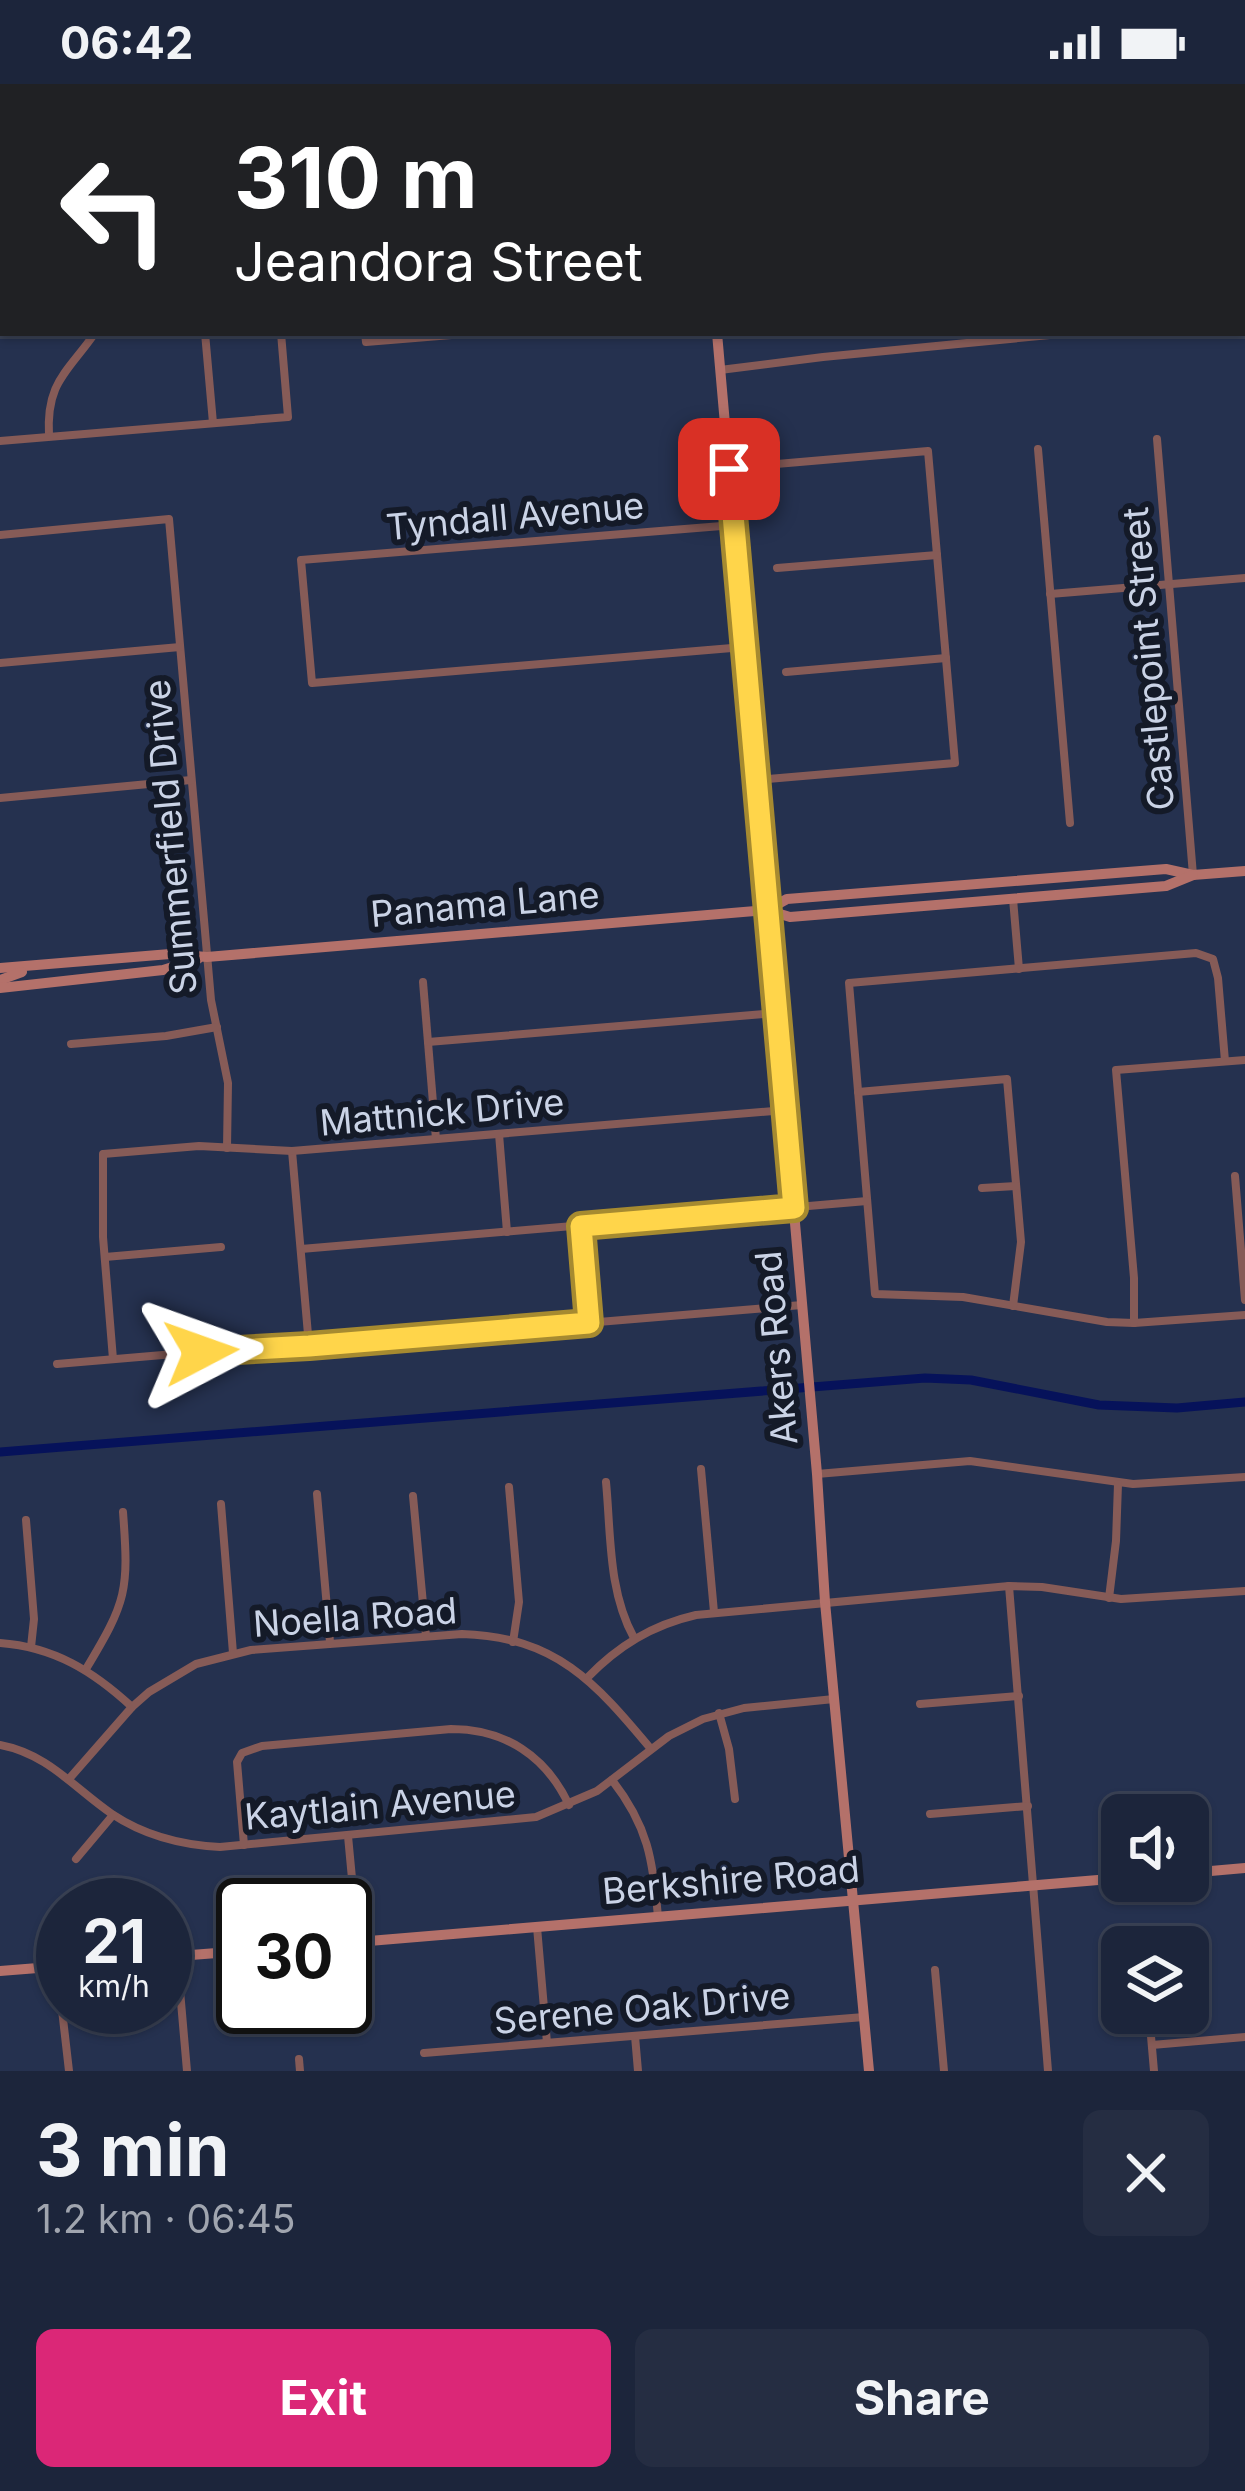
<!DOCTYPE html>
<html lang="en">
<head>
<meta charset="utf-8">
<style>
	:root { --surface:#1c253b; --page:#252d42; --text:#f1f3f6; --muted:#a0a5af; --line:#3a4255; --accent:#db2777 }
	body { margin:0; font-family:Inter,sans-serif; background:var(--page); color:var(--text); height:100vh; display:flex; flex-direction:column; font-size:45px; white-space:nowrap }
	* { box-sizing:border-box; margin:0 }
	p { font-size:39px; color:var(--muted) }
	.icon { flex:none; width:66px; height:66px; fill:none; stroke:currentColor; stroke-width:2; stroke-linecap:round; stroke-linejoin:round }
	.map { position:relative; height:1987px; overflow:hidden }
	.panel { display:flex; flex-direction:column; background:var(--surface); flex:1 }
	.panel>* { flex:none }
	.banner { position:absolute; left:0px; top:0px; width:1245px; height:252px; box-shadow:0 3px 9px #0004,0 0 0 3px var(--line); background:#202124; color:#fff; overflow:hidden }
	.controls { position:absolute; left:1101px; top:1710px; display:grid; gap:24px }
	.controls a { display:grid; place-items:center; width:108px; height:108px; border-radius:18px; background:var(--surface); box-shadow:0 3px 9px #0004,0 0 0 3px var(--line); font-size:60px }
	.speed { position:absolute; left:36px; top:1794px; display:flex; gap:24px; font-size:60px; font-weight:700; text-align:center }
	.speed>* { display:grid; place-content:center; width:156px; height:156px; border-radius:50%; background:var(--surface); box-shadow:0 3px 9px #0004,0 0 0 3px var(--line); line-height:1 }
	.speed small { font-size:30px; font-weight:400 }
	.speed .limit { border:6px solid #111; border-radius:18px; background:#fff; color:#111 }
	.pin { position:absolute; display:grid; place-items:center; width:102px; height:102px; color:#fff; margin:-51px; border-radius:24px; box-shadow:0 6px 18px #0006 }
	.me { position:absolute; width:132px; margin:-66px; rotate:86deg; stroke-linejoin:round; filter:drop-shadow(0 0 9px #0008) }
	.turn { display:flex; align-items:center; gap:42px; height:252px; padding:0 36px; font-size:54px }
	.turn .icon { width:156px; height:156px; stroke-width:2.5 }
	.turn b { display:block; font-size:84px; line-height:102px }
	.round { display:grid; place-items:center; flex:none; width:126px; height:126px; border-radius:18px; background:var(--page) }
	.headline { display:flex; align-items:center; justify-content:space-between; height:204px; padding:0 36px }
	h1 { font-size:72px; font-weight:700; line-height:90px }
	.primary-button { display:flex; gap:24px; margin-top:auto; padding:24px 36px }
	.primary-button a { flex:1; height:138px; border-radius:18px; background:var(--accent); color:#fff; font-size:48px; font-weight:700; line-height:138px; text-align:center }
	.primary-button a+a { background:var(--page); color:var(--text) }
	.status { display:flex; justify-content:space-between; align-items:center; height:84px; padding:0 60px; background:var(--surface); direction:ltr }
	.status svg { height:33px; fill:currentColor }
	.map>svg:first-child { display:block }
</style>
</head>
<body>
<div class="status"><b>06:42</b><svg viewBox="0 0 49 12"><path d="M0 12V9h3v3zM5 12V6h3v6zM10 12V3h3v9zM15 12V0h3v12zM26 1h20v11H26zM47 4h2v5h-2z"/></svg></div>
<div class="map">
<svg width="1245" height="1987" viewBox="0 0 1245 1987">
	<rect width="100%" height="100%" fill="#25314f"/>
	<g fill="none" stroke-linecap="round" stroke-linejoin="round">
		<polyline stroke="#06125a" stroke-width="9" points="0,1368 925,1294 971,1296 1099,1321 1177,1324 1245,1318"/>
		<g stroke="#865b57" stroke-width="8">
			<polyline points="19,0 20,3"/>
			<polyline points="94,0 94,3"/>
			<polyline points="259,0 259,3"/>
			<polyline points="343,0 344,3"/>
			<polyline points="493,0 494,3"/>
			<polyline points="1005,0 1006,3"/>
			<polyline points="1243,0 1245,21"/>
			<polyline points="121,3 157,0"/>
			<polyline points="0,13 3,13"/>
			<polyline points="0,88 3,87"/>
			<polyline points="0,169 3,167"/>
			<polyline points="205,249 213,339"/>
			<polyline points="365,249 366,258 476,249"/>
			<polyline points="720,286 823,273 1071,249"/>
			<path d="M49 352C46 298 67 289 95 249"/>
			<polyline points="1157,355 1193,791"/>
			<polyline points="0,357 288,333 281,249"/>
			<polyline points="1038,365 1070,739"/>
			<polyline points="729,384 928,367 955,679 756,696"/>
			<polyline points="734,441 301,476 312,599 744,563"/>
			<polyline points="0,451 169,435 211,916 228,999 227,1064"/>
			<polyline points="777,484 937,471"/>
			<polyline points="1050,510 1245,494"/>
			<polyline points="0,579 180,563"/>
			<polyline points="786,588 946,574"/>
			<polyline points="0,714 191,696"/>
			<polyline points="1013,815 1019,885"/>
			<polyline points="423,898 436,1055"/>
			<polyline points="428,958 776,929"/>
			<polyline points="71,960 166,952 217,943"/>
			<polyline points="1225,977 1218,894 1213,875 1196,869 849,899 875,1210 963,1213 1107,1238 1134,1239 1245,1231"/>
			<polyline points="858,1008 1007,995 1021,1158 1013,1222"/>
			<polyline points="499,1050 507,1148"/>
			<polyline points="292,1067 309,1262"/>
			<polyline points="1235,1092 1245,1216"/>
			<polyline points="982,1104 1016,1102"/>
			<polyline points="581,1141 589,1239"/>
			<polyline points="301,1165 867,1117"/>
			<polyline points="105,1173 221,1163"/>
			<polyline points="1134,1239 1134,1194 1116,986 1245,976"/>
			<polyline points="113,1275 103,1153 103,1070 199,1062 292,1067 785,1026"/>
			<polyline points="57,1280 245,1264 309,1262 802,1221"/>
			<polyline points="701,1385 714,1528"/>
			<polyline points="817,1390 970,1377 1133,1400 1245,1393"/>
			<path d="M606 1398C611 1450 608 1507 634 1554"/>
			<polyline points="509,1403 519,1518 513,1558"/>
			<polyline points="317,1410 330,1558"/>
			<polyline points="413,1412 426,1552"/>
			<polyline points="221,1420 233,1569"/>
			<polyline points="26,1436 34,1535 31,1563"/>
			<polyline points="1009,1502 1048,1987"/>
			<polyline points="1109,1514 1116,1457 1118,1400"/>
			<path d="M0 1559C54 1563 93 1587 132 1623"/>
			<path d="M86 1585C127 1517 129 1507 123 1428"/>
			<path d="M587 1594C618 1562 652 1541 696 1531L1009 1502 1042 1503 1121 1515 1245 1507"/>
			<polyline points="920,1620 1019,1612"/>
			<polyline points="719,1629 729,1665 735,1715"/>
			<path d="M0 1661C48 1670 74 1704 112 1730 145 1752 181 1761 220 1763L536 1733 597 1707 669 1652 703 1635 744 1624 834 1615"/>
			<path d="M69 1695 132 1623 149 1608 196 1580 251 1566 462 1550C556 1553 595 1598 651 1665"/>
			<path d="M612 1696C648 1742 653 1776 658 1833"/>
			<polyline points="930,1730 1028,1722"/>
			<polyline points="348,1752 358,1858"/>
			<path d="M244 1761 237 1678 242 1669 262 1662 451 1645C505 1645 546 1672 569 1721"/>
			<polyline points="76,1775 113,1731"/>
			<polyline points="537,1843 547,1959"/>
			<polyline points="177,1872 187,1987"/>
			<polyline points="57,1882 69,1987"/>
			<polyline points="935,1886 944,1987"/>
			<polyline points="1149,1929 1154,1987"/>
			<polyline points="635,1952 638,1987"/>
			<polyline points="1152,1961 1245,1953"/>
			<polyline points="424,1969 864,1933"/>
			<polyline points="299,1975 300,1987"/>
		</g>
		<g stroke="#b4716a" stroke-width="10">
			<polyline points="695,0 695,3"/>
			<polyline points="717,249 817,1390 825,1518 869,1987"/>
			<polyline points="767,826 787,815 1166,785 1193,791 1245,787"/>
			<polyline points="0,884 170,870 207,873 767,826 790,833 1166,802 1193,791"/>
			<polyline points="0,896 22,888"/>
			<polyline points="0,904 163,886 198,875"/>
			<polyline points="1188,1789 1245,1784"/>
			<polyline points="345,1859 1122,1794"/>
			<polyline points="165,1873 243,1867"/>
			<polyline points="0,1887 63,1882"/>
		</g>
	</g>
	<g fill="none" stroke-linecap="round" stroke-linejoin="round">
		<defs>
			<polyline id="route" points="201,1268 309,1262 589,1239 581,1142 794,1124 729,385"/>
		</defs>
		<use href="#route" stroke="#a68a30" stroke-width="30"/>
		<use href="#route" stroke="#ffd54a" stroke-width="21"/>
	</g>
	<g text-anchor="middle" dominant-baseline="central" stroke-width="12" stroke-linejoin="round" paint-order="stroke">
		<g font-size="36" fill="#cad3e6" stroke="#141a28">
			<text transform="translate(515 432) rotate(-5)">Tyndall Avenue</text>
			<text transform="translate(1148 575) rotate(-95)">Castlepoint Street</text>
			<text transform="translate(170 753) rotate(-95)">Summerfield Drive</text>
			<text transform="translate(485 820) rotate(-5)">Panama Lane</text>
			<text transform="translate(442 1028) rotate(-5)">Mattnick Drive</text>
			<text transform="translate(776 1264) rotate(-95)">Akers Road</text>
			<text transform="translate(355 1533) rotate(-4)">Noella Road</text>
			<text transform="translate(380 1721) rotate(-5)">Kaytlain Avenue</text>
			<text transform="translate(731 1796) rotate(-5)">Berkshire Road</text>
			<text transform="translate(642 1924) rotate(-5)">Serene Oak Drive</text>
		</g>
	</g>
</svg>
<div class="controls">
<a><svg class="icon" aria-label="sound" viewBox="0 0 24 24"><path d="M4 9h4l5-4v14l-5-4H4zM17 9q2 3 0 6"/></svg></a>
<a><svg class="icon" aria-label="layers" viewBox="0 0 24 24"><path d="M12 4l9 5-9 5-9-5zM3 14l9 5 9-5"/></svg></a>
</div>
<div class="speed"><div>21<small>km/h</small></div><div class="limit">30</div></div>
<div class="pin" style="left:729px;top:385px;background:#d93025"><svg class="icon" aria-label="arrive" viewBox="0 0 24 24"><path d="M6 21V4h12l-3 4 3 4H6"/></svg></div>
<svg class="me" style="left:201px;top:1268px" viewBox="-20 -20 40 40"><path d="M0-17L14 15 0 8-14 15z" fill="#ffd54a" stroke="#fff" stroke-width="4"/></svg>
<div class="banner">
<div class="turn"><svg class="icon" aria-label="left" viewBox="0 0 24 24"><path d="M17 20v-9H6M10 6l-5 5 5 5"/></svg><div><b>310 m</b>Jeandora Street</div></div>
</div>
</div>
<section class="panel">
<div class="headline"><div><h1>3 min</h1><p>1.2 km · 06:45</p></div><a class="round"><svg class="icon" aria-label="close" viewBox="0 0 24 24"><path d="M6 6l12 12M18 6L6 18"/></svg></a></div>
<div class="primary-button"><a>Exit</a><a>Share</a></div>
</section>
</body>
</html>
